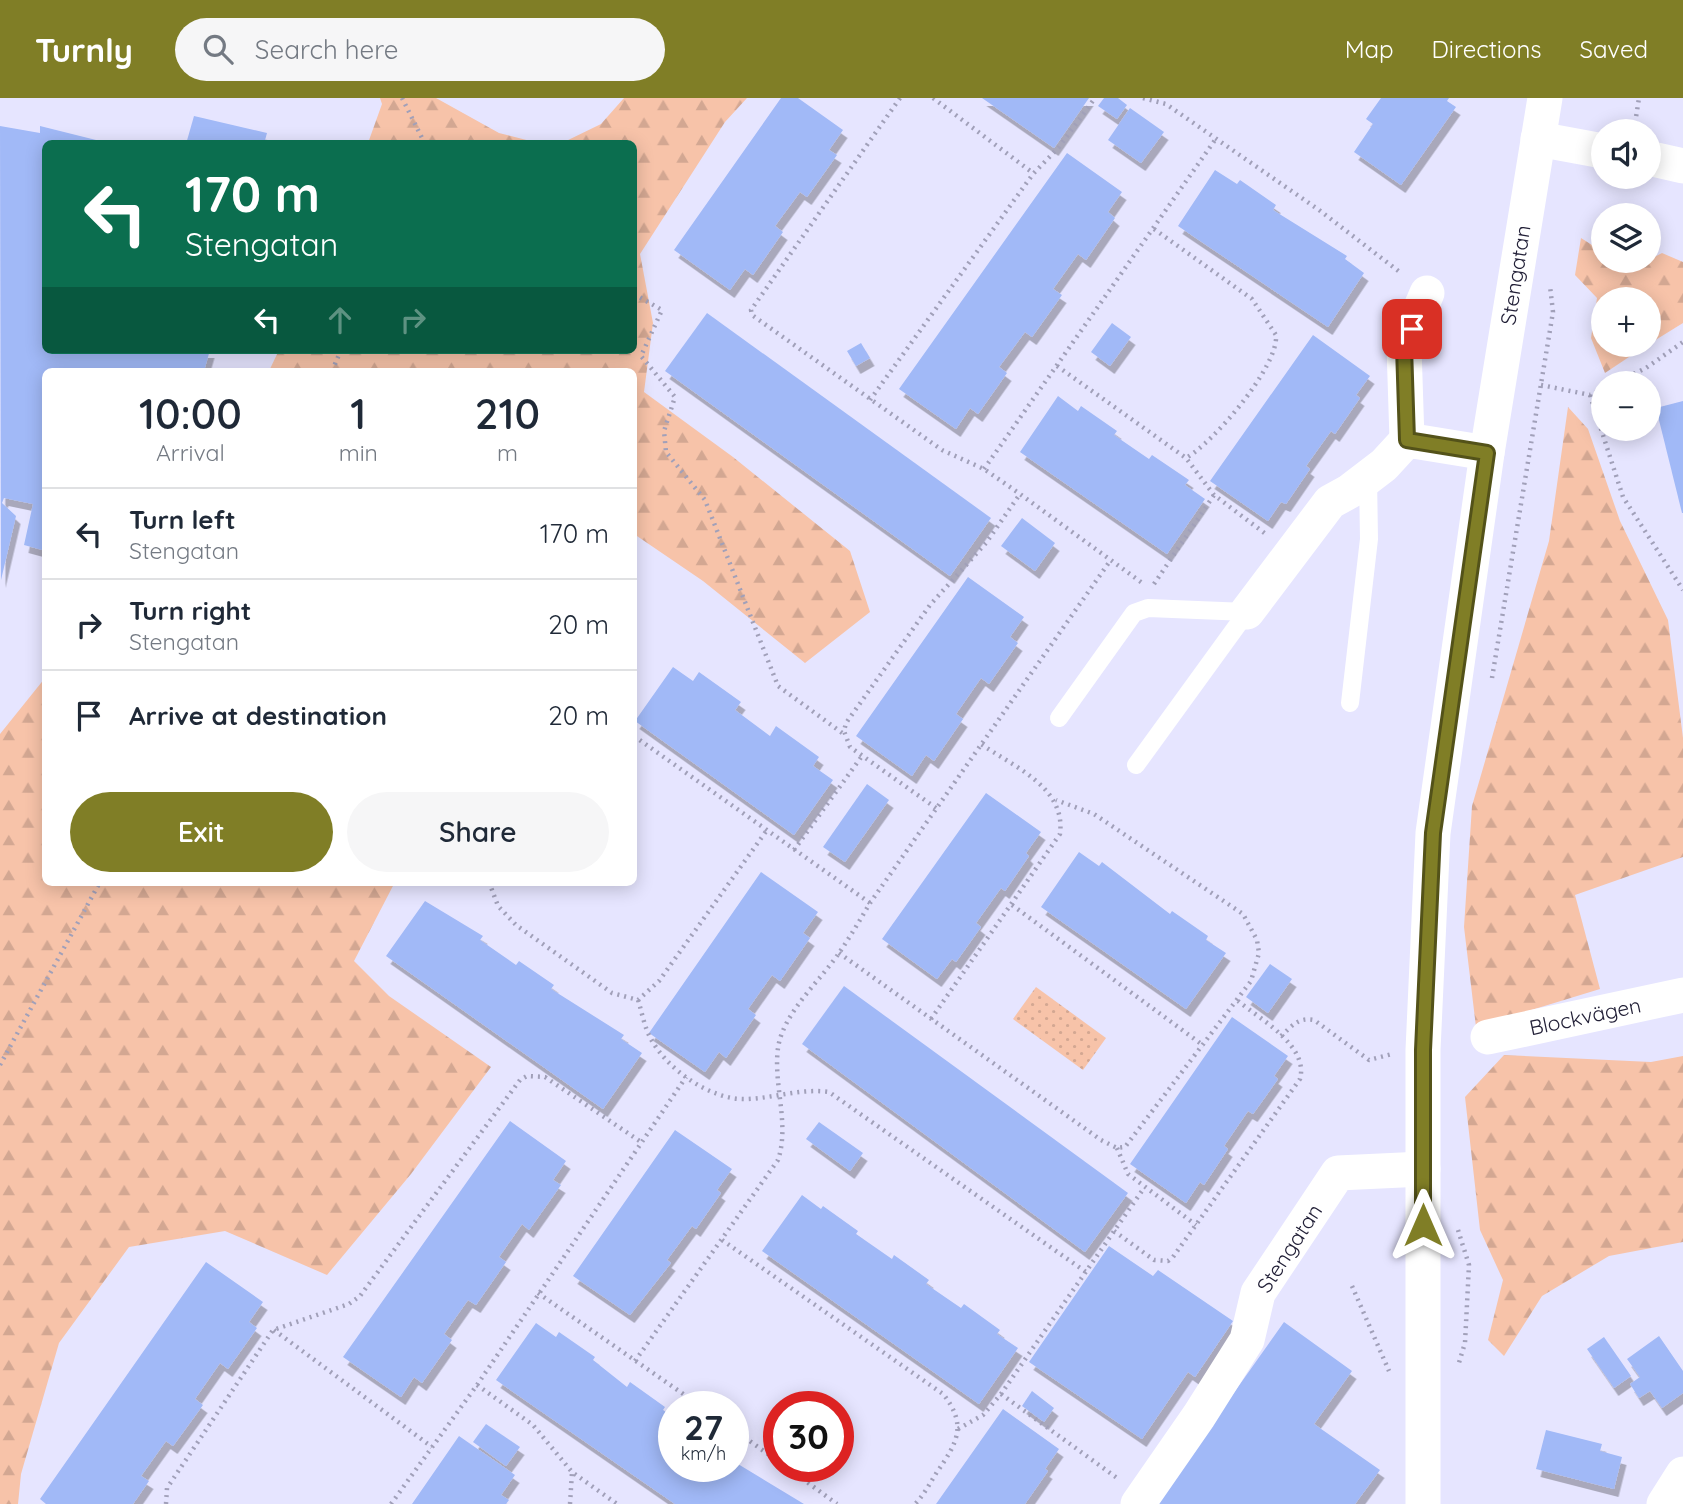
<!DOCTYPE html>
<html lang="en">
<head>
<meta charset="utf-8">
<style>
	:root { --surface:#fff; --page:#f6f6f7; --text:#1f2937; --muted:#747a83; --line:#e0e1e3; --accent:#807e26 }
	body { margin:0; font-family:Quicksand,sans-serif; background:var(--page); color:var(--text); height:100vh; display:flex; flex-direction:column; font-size:26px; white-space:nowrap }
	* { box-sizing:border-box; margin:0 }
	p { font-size:23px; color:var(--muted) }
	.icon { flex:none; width:38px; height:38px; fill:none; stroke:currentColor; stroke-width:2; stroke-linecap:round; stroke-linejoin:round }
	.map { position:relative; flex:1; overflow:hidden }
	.side { position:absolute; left:42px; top:270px; width:595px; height:518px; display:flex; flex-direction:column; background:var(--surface); border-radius:10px; box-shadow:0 4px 18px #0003 }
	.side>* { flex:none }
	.hud { position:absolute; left:42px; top:42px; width:595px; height:214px; border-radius:10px; box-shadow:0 4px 18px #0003; background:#0b6e4f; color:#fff; overflow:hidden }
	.tools { position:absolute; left:1591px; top:21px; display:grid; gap:14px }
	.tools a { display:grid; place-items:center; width:70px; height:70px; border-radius:50%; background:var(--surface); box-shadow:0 4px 18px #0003; font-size:35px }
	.speed { position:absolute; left:658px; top:1293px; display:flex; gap:14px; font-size:35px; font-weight:700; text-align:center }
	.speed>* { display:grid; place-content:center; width:91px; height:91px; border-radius:50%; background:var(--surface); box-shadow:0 4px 18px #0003; line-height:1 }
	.speed small { font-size:18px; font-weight:400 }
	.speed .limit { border:10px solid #d22; background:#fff; color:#111 }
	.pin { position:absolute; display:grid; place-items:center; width:60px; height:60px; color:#fff; margin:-30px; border-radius:14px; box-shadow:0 4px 10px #0006 }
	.me { position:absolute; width:77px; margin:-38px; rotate:0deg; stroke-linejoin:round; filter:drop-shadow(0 0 5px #0008) }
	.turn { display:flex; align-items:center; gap:24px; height:147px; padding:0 28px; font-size:32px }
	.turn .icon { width:91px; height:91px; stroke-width:2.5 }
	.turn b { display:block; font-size:49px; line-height:60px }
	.lanes { display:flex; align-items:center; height:66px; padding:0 28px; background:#0003; justify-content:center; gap:35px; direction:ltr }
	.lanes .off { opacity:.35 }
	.eta { display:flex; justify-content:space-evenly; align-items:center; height:119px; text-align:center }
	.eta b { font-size:42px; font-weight:600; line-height:49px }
	.cta { display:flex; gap:14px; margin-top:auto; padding:14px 28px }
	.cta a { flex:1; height:80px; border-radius:42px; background:var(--accent); color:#fff; font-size:28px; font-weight:600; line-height:80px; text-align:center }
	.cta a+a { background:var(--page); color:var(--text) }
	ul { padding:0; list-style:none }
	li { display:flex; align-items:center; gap:21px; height:91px; padding:0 28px; border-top:2px solid var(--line) }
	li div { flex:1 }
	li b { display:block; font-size:26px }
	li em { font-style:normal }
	header { display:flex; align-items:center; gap:42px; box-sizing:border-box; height:98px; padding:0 35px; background:var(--accent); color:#fff }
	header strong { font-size:33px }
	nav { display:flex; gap:38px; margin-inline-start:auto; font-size:24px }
	.search { width:490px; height:63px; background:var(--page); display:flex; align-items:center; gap:18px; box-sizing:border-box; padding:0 24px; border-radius:38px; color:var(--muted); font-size:26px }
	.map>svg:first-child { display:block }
</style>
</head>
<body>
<header>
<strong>Turnly</strong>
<div class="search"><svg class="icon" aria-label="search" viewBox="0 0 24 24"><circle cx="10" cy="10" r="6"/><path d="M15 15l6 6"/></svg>Search here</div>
<nav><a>Map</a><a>Directions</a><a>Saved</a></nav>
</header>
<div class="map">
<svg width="1683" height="1406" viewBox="0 0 1683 1406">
	<defs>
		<pattern id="forest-firs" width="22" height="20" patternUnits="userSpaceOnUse" patternTransform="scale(1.75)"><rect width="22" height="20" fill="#f7c3a9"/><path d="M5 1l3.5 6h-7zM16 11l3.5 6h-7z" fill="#d3a792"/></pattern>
		<pattern id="park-dots" width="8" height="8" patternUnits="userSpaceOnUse" patternTransform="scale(1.75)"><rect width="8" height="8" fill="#f7c3a9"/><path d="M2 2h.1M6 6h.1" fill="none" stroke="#d3a792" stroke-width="1.8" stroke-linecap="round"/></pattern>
		<filter id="shadow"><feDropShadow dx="4.5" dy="8" stdDeviation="0" flood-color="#0004"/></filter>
	</defs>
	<rect width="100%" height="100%" fill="#e6e5ff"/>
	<g fill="url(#forest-firs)">
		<polygon points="380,0 436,0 499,35 538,45 368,45 382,6"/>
		<polygon points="624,0 747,0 725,24 640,156 653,225 644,294 733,359 850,453 870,514 805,565 703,483 634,436 634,273 269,273 279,252 634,252 634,46 562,45 601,26"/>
		<polygon points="1581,140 1603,154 1603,163 1616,163 1630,172 1662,155 1683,164 1683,225 1649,246 1648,201 1603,201 1603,247 1647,247 1605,275 1591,240 1597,200 1575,177"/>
		<polygon points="1568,309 1588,331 1620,423 1668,522 1683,640 1683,759 1575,797 1600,891 1476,929 1464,829 1472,708 1549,443"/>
		<polygon points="45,580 46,784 395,784 354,863 389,898 491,969 411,1076 327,1177 225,1133 129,1149 59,1245 21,1376 18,1406 0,1406 0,636"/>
		<polygon points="1504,957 1651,964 1683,958 1683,1144 1609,1158 1542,1198 1504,1258 1488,1242 1503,1182 1480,1132 1465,999"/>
	</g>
	<polygon fill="url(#park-dots)" points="1036,889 1106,940 1083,972 1013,921"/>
	<g fill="#a1b9f7" filter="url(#shadow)">
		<polygon points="781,0 798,0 843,32 829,52 837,57 807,99 800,94 775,128 783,134 753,177 745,171 730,192 674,152"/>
		<polygon points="982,0 1089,0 1054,50"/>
		<polygon points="1104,0 1118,0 1127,7 1117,21 1098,8"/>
		<polygon points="1381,0 1449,0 1447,3 1456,9 1401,87 1354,54 1373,26 1366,21"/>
		<polygon points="1130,10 1164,34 1141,65 1108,42"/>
		<polygon points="194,18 267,35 264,46 186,46"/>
		<polygon points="0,28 40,35 40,28 108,45 46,46 46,252 210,252 204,273 46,273 46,453 24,447 33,406 4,400 2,405 16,418 1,482"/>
		<polygon points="1067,55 1122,94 1108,114 1115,120 1086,162 1078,156 1053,191 1062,197 1032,239 1025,234 999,269 1007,275 978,316 970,310 956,331 899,291"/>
		<polygon points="1215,72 1237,86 1240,82 1276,107 1273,112 1347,158 1345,161 1364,175 1328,229 1178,128"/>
		<polygon points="707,215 991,420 950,478 665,273"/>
		<polygon points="1112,225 1131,239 1110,268 1091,254"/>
		<polygon points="1313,237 1370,278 1356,297 1360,300 1335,336 1331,333 1306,368 1310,371 1286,406 1281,404 1268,423 1210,383"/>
		<polygon points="861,245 870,260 856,268 847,253"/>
		<polygon points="1058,298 1078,313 1081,308 1117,333 1114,337 1149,361 1152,357 1189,382 1185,387 1205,401 1167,456 1020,354"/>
		<polygon points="1683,303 1683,415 1682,415 1656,310"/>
		<polygon points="1022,420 1055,445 1035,473 1001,448"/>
		<polygon points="968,479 1024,519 1010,539 1018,545 989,586 981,580 956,616 963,621 934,663 926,657 912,678 856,638"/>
		<polygon points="673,569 693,583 699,574 741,604 735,612 770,638 776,628 819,659 813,668 833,682 794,737 635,623"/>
		<polygon points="867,686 889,702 845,764 823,749"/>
		<polygon points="986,695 1041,734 1026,755 1029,758 1005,793 1001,790 976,825 981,829 956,864 952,861 937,881 882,841"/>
		<polygon points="1079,754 1099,768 1102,764 1170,816 1172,813 1208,838 1206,842 1226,855 1186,911 1041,809"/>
		<polygon points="761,774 818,814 803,835 810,840 780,883 772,877 748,911 756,917 726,960 719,954 705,974 649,935"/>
		<polygon points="425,803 483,838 480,842 516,867 519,863 554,887 551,891 624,937 621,941 642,955 603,1011 386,858"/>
		<polygon points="1270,866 1292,881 1268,915 1246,899"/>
		<polygon points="844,888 1128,1095 1085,1154 802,946"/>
		<polygon points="1232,919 1288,958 1274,978 1278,981 1253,1016 1248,1013 1224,1048 1228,1051 1204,1087 1200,1084 1186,1105 1130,1066"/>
		<polygon points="510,1023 566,1063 553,1082 561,1087 529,1132 522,1126 499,1159 506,1164 476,1207 468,1202 444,1236 452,1242 422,1285 414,1279 401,1299 343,1259"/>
		<polygon points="819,1024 863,1055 850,1073 806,1041"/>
		<polygon points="675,1032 732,1071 717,1092 721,1095 696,1131 692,1128 667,1162 671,1165 630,1217 573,1178"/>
		<polygon points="802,1097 821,1111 823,1108 858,1133 856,1136 892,1161 894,1157 929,1182 926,1186 961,1210 964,1206 1000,1232 997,1236 1018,1250 979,1306 762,1153"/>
		<polygon points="1109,1148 1153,1178 1158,1172 1233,1223 1195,1279 1188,1274 1142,1341 1029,1264"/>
		<polygon points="206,1164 263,1204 249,1224 257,1230 228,1271 220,1265 195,1301 203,1307 173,1348 166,1343 141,1378 149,1383 133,1406 46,1406 40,1401"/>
		<polygon points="1284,1224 1352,1273 1314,1326 1380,1372 1355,1406 1155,1406"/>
		<polygon points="536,1225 556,1239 559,1234 595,1259 593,1262 627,1289 630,1284 665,1309 663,1312 674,1320 674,1368 733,1368 733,1363 804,1406 675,1406 496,1282"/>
		<polygon points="1659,1238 1683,1273 1683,1295 1662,1310 1650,1293 1639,1300 1630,1286 1640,1279 1627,1261"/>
		<polygon points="1604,1239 1631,1278 1614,1290 1587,1251"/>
		<polygon points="1032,1293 1054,1310 1044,1324 1022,1308"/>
		<polygon points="1003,1311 1059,1351 1045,1371 1048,1373 1025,1406 936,1406"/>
		<polygon points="486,1326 520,1349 506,1368 473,1344"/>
		<polygon points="1546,1332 1602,1346 1600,1353 1622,1359 1614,1391 1536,1371"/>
		<polygon points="459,1338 515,1377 501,1397 509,1402 506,1406 412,1406"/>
	</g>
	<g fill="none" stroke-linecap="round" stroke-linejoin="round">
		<g stroke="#a1a0b9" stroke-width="4.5" stroke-dasharray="2 5" stroke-linecap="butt">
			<polyline points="402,0 425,46"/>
			<polyline points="900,0 751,212 752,217 942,352 984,371 1020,396 1145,487"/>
			<polyline points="933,0 1033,75"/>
			<polyline points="1143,0 1166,6 1319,112 1401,175"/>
			<polyline points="1634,32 1639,0"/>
			<path d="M1154 131 1252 201 1276 237C1279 268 1213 345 1186 360"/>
			<polyline points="634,196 662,212 641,258 675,299 664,333 666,354 705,402 778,588 845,637"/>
			<polyline points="1057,268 1186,360 1214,397 1267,437"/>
			<polyline points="332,273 341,252"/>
			<polyline points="1615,285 1646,270 1683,244"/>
			<polyline points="1541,287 1590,297 1603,291"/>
			<polyline points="1590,297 1623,399 1683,492"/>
			<polyline points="870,302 1033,76 1059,49 1095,0"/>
			<polyline points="984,371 1215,42"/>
			<polyline points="1154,486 1214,397"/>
			<polyline points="1492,580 1553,214 1550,188"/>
			<polyline points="634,638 870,805"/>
			<polyline points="936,710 850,649 844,633 846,625 930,507 986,445 1020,396"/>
			<polyline points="794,752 862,658"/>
			<polyline points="489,784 498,808 516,827 612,895 638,902 659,883 767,732"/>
			<polyline points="1012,807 1204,948"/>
			<polyline points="839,855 1101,1042 1117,1050 1125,1049 1251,883 1259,855 1257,842 1243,816 1094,716 1056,702"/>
			<path d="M638 902C642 914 644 928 650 939 665 970 711 1003 747 1001 775 1000 801 990 829 994L1086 1174"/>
			<path d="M931 921 1060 736C1066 689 1014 669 981 646"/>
			<path d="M1281 938C1292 928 1298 919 1314 922L1369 962 1392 956"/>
			<polyline points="0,967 100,784"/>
			<polyline points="1117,1050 1128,1076 1196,1127"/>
			<polyline points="1458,1132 1469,1167 1465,1245 1458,1268"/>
			<path d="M1114 1133 1154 1162 1168 1163 1173 1159 1300 981C1309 948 1260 921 1238 903"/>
			<path d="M722 1142 943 1296C968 1327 957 1345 937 1374 930 1385 924 1397 915 1406"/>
			<polyline points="1352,1188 1389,1273"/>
			<polyline points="538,1195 702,1309"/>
			<polyline points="274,1232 432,1349"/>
			<path d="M635 1263 778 1062C790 1026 773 987 778 950 783 915 820 883 839 855 850 839 860 822 870 805L1110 463"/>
			<polyline points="477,1287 533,1327 572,1374 617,1406"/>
			<polyline points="1001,1296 1117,1380"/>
			<polyline points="733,1331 779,1364"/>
			<polyline points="958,1331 983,1317 1001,1296 1144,1090"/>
			<polyline points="785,1368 837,1406"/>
			<polyline points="166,1406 167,1390 273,1232 349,1206 360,1198 520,982 527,978 545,979 641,1044"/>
			<polyline points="391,1406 477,1287 686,979"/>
			<polyline points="570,1406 572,1374"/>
		</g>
		<g stroke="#fff" stroke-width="18">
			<polyline points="1350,605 1369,441 1368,379"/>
			<polyline points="1059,620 1134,515 1148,510 1247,514"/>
			<polyline points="1136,667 1247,514"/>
		</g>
		<g stroke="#fff" stroke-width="35">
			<polyline points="1538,41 1603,53"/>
			<polyline points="1648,60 1683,68"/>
			<polyline points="1407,342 1404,249 1427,195"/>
			<polyline points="1247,514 1330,404 1350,393 1384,367 1407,342 1487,355"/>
			<polyline points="1488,939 1683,897"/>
			<polyline points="1138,1406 1199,1318 1247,1242 1258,1195 1338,1075 1423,1071"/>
			<polyline points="1423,1406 1423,952 1433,735 1487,355 1545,0"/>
			<polyline points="1664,1406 1683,1376"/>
		</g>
	</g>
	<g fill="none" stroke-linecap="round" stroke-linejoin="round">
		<defs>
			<polyline id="route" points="1412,231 1404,249 1407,342 1487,355 1433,735 1423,952 1423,1127"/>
		</defs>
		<use href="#route" stroke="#535219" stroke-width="18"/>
		<use href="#route" stroke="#807e26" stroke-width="12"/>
	</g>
	<g text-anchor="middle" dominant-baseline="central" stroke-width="6" stroke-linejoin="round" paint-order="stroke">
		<g font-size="21" fill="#232138" stroke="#fff">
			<text transform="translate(1515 177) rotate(-81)">Stengatan</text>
			<text transform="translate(1585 918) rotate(-12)">Blockvägen</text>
			<text transform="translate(1289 1150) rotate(-57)">Stengatan</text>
		</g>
	</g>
</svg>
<div class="tools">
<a><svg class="icon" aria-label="sound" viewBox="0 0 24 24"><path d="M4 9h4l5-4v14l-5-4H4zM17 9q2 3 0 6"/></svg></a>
<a><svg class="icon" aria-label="layers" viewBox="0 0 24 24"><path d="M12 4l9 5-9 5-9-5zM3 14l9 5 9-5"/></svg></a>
<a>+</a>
<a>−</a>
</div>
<div class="speed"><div>27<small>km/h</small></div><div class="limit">30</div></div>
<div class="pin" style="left:1412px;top:231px;background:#d93025"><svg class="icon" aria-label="arrive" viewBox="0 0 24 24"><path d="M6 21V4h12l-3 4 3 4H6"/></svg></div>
<svg class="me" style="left:1423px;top:1127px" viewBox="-20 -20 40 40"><path d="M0-17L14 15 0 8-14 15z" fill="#807e26" stroke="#fff" stroke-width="4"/></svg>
<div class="hud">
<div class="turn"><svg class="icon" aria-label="left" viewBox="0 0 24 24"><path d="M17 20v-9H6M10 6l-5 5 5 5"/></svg><div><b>170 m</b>Stengatan</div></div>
<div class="lanes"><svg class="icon" aria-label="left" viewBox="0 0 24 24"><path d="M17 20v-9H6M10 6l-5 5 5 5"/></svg><svg class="icon off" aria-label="ahead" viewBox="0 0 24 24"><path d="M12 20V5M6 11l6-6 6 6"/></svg><svg class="icon off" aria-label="right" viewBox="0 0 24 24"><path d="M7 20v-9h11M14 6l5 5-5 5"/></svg></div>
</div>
<section class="side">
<div class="eta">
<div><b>10:00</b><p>Arrival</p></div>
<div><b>1</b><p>min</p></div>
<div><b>210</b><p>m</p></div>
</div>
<ul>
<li><svg class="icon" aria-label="left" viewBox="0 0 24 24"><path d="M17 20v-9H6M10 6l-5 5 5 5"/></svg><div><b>Turn left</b><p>Stengatan</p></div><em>170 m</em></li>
<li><svg class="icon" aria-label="right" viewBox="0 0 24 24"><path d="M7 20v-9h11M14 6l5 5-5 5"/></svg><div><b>Turn right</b><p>Stengatan</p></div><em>20 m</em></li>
<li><svg class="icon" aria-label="arrive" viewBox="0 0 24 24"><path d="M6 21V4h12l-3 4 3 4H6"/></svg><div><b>Arrive at destination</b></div><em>20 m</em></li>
</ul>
<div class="cta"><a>Exit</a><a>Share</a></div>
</section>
</div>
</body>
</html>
